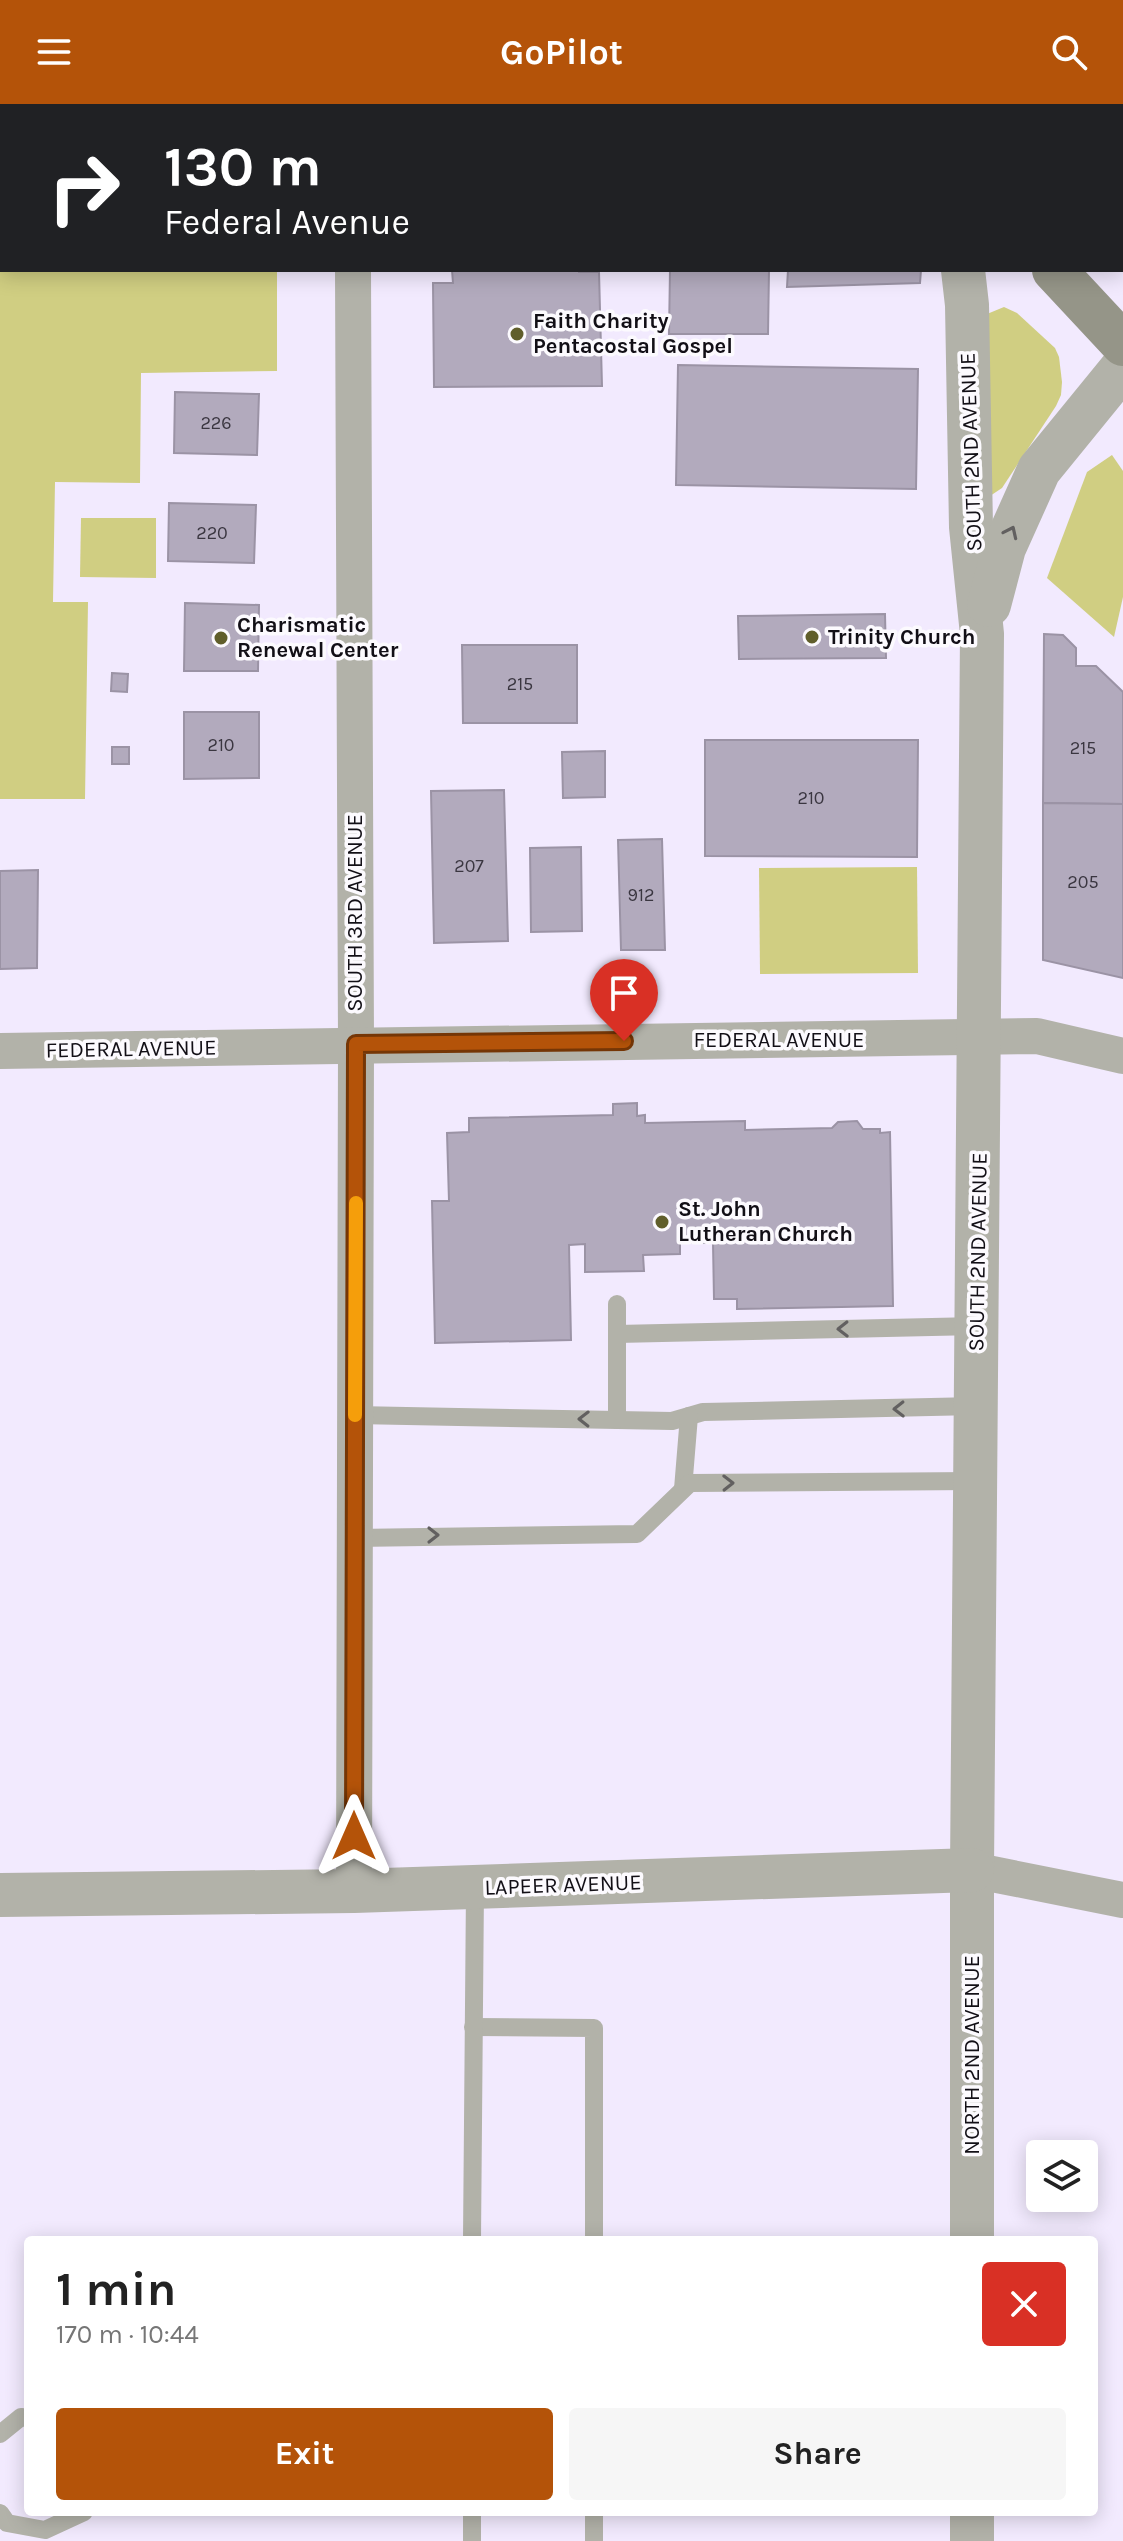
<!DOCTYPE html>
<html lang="en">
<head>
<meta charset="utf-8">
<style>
	:root { --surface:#fff; --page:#f6f6f6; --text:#222; --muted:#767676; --accent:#b45309 }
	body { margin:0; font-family:Karla,sans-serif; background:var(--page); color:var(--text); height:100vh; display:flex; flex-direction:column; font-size:30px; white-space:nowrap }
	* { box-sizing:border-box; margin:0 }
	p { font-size:26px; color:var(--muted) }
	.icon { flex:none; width:44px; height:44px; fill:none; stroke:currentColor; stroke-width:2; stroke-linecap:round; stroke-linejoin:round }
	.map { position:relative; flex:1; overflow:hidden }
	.sheet { position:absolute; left:24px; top:2132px; width:1074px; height:280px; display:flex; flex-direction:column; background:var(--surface); border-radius:8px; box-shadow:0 4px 20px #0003 }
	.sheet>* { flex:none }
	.guide { position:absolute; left:0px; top:0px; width:1124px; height:168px; box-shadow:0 4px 20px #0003; background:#202124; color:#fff; overflow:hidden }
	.fabs { position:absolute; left:1026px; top:2036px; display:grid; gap:16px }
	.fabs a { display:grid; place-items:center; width:72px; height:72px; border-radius:8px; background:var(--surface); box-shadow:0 4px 20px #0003; font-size:40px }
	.pin { position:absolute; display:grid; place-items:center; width:68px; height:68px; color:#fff; margin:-82px -34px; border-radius:50% 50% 50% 0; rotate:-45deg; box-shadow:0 0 8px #0007 }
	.pin .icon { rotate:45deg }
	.me { position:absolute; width:88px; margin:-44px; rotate:0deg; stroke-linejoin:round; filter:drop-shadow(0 0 6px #0008) }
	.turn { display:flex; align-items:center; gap:28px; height:168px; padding:0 32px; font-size:36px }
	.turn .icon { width:104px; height:104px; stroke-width:2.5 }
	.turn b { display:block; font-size:56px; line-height:68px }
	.round { display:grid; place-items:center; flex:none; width:84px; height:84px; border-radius:8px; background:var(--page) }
	.summary { display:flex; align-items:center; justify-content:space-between; height:136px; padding:0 32px }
	h1 { font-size:48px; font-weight:700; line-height:60px }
	.action { display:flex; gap:16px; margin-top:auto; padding:16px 32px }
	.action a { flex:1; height:92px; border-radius:8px; background:var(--accent); color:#fff; font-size:32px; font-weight:700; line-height:92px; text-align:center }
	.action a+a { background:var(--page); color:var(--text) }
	header { display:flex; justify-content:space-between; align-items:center; height:104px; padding:0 32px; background:var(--accent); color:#fff; font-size:36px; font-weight:700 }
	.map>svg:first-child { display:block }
</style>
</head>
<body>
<header><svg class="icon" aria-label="menu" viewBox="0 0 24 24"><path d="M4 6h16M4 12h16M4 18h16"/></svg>GoPilot<svg class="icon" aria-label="search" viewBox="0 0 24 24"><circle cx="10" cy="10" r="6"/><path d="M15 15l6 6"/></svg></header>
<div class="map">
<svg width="1123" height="2437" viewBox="0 0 1123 2437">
	<rect width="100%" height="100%" fill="#f2eafe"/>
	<g fill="#d0ce82">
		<polygon points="0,153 2,166 277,166 277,267 141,269 140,379 55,378 53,498 88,498 85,695 0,695"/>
		<polygon points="1004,203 1017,209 1055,244 1059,253 1062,278 1061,291 1056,302 1002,384 990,392 987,210"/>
		<polygon points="1112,351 1123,367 1123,493 1114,533 1047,474 1087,368"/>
		<polygon points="81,414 156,414 156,474 80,473"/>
		<polygon points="917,763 918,869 760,870 759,764"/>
	</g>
	<g fill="#b2aabd" stroke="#9b93a5" stroke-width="2">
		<polygon points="452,166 579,166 579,168 599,168 602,282 434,283 433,179 453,179"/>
		<polygon points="670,166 769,166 768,230 669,230"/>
		<polygon points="788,166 921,166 920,179 787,183"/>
		<polygon points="678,261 918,265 916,385 676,381"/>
		<polygon points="175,288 259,290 257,351 174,349"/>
		<polygon points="169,399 256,401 254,459 168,457"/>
		<polygon points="185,499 259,501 258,567 184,567"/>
		<polygon points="885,510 886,554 739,555 738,512"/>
		<polygon points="1044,530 1063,531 1076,544 1076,562 1096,562 1123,588 1123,700 1043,699"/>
		<polygon points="462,541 577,541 577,619 463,619"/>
		<polygon points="112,569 128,570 127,588 111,587"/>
		<polygon points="184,608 259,608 259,674 184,675"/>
		<polygon points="705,636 918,636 917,753 705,752"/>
		<rect x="112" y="643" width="17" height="17"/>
		<polygon points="605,647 605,693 563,694 562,648"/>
		<polygon points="504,686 508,837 434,839 431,687"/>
		<polygon points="1043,699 1123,700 1123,874 1043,856"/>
		<polygon points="662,735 665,846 621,846 618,736"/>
		<polygon points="581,743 582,827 531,828 530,744"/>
		<polygon points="38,766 37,864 0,865 0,767"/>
		<polygon points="637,999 637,1012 645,1011 645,1019 745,1017 745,1026 832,1024 838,1018 857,1017 863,1025 880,1025 880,1029 890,1028 893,1202 737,1205 737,1195 714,1195 713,1139 680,1139 680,1150 643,1151 644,1167 585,1168 585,1140 569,1141 571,1236 435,1239 432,1097 449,1097 447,1029 469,1028 469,1014 613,1011 613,1000"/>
	</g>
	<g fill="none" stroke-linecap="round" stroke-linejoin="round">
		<g stroke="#b2b2a9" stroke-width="18">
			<polyline points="617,1230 977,1222"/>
			<polyline points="355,1311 672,1317 703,1308 976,1302"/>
			<polyline points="617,1316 617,1200"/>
			<polyline points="683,1385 689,1312"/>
			<polyline points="355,1434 637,1430 690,1379 975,1377"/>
			<polyline points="473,1923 594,1924 594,2136"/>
			<polyline points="472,2136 475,1784"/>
			<polyline points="0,2330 21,2313 28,2314"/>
			<polyline points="472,2408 472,2437"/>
			<polyline points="594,2408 594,2437"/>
			<polyline points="0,2409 7,2419 45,2426 84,2408"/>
		</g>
		<g stroke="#b2b2a9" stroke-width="36">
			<polyline points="353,2 353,0"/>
			<polyline points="1086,2 1087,0"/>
			<polyline points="353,166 356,940 354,1787"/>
			<polyline points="0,947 1037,932 1123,952"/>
			<polyline points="972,1766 1123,1796"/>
		</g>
		<g stroke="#b2b2a9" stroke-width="44">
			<polyline points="1049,0 1054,2"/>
			<polyline points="1122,29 1123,30"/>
			<polyline points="963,166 967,201 971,423 982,530 972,1766 972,2136"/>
			<polyline points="989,501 1004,444 1039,366 1123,263"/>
			<polyline points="0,1791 354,1787 972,1766"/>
			<polyline points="972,2408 972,2437"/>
		</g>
		<g stroke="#959588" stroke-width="44">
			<polyline points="899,0 901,2"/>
			<polyline points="1054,166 1123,240"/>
		</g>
	</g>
	<defs><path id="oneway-chevron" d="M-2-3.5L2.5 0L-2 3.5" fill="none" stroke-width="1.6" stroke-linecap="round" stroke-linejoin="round" transform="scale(2)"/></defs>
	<g stroke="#626060">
		<use href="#oneway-chevron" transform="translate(1011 428) rotate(-65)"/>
		<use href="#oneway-chevron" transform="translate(843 1225) rotate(179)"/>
		<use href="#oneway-chevron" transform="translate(899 1305) rotate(179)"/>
		<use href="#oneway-chevron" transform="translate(584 1315) rotate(-179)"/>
		<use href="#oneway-chevron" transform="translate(728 1379) rotate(-1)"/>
		<use href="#oneway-chevron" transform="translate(433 1431)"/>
	</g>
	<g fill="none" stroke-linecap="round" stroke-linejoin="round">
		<defs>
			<polyline id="route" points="354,1732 356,940 624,937"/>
		</defs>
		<use href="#route" stroke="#753606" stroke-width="20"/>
		<use href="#route" stroke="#b45309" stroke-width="14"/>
		<polyline stroke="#f59e0b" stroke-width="14" points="355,1311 356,1099"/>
	</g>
	<g fill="#605e2b" stroke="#fcfafe" stroke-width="3">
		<circle cx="517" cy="230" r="8"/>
		<circle cx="812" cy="533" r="8"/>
		<circle cx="221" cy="534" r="8"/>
		<circle cx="662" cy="1118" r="8"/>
	</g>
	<g text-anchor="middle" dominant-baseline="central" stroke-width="7" stroke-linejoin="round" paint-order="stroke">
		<g font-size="18" fill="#3a3640">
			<text x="216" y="319">226</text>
			<text x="212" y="429">220</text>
			<text x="520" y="580">215</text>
			<text x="221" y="641">210</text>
			<text x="1083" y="644">215</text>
			<text x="811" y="694">210</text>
			<text x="469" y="762">207</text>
			<text x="1083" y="778">205</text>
			<text x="641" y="791">912</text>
		</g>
		<g font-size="22" font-weight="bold" fill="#120f16" stroke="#fcfafe" text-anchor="start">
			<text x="533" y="217">Faith Charity<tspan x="533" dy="25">Pentacostal Gospel</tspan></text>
			<text x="237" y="521">Charismatic<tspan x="237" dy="25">Renewal Center</tspan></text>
			<text x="828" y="533">Trinity Church</text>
			<text x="678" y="1105">St. John<tspan x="678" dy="25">Lutheran Church</tspan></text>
		</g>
		<g font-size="22" fill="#120f16" stroke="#fcfafe">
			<text transform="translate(971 348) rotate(-92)">SOUTH 2ND AVENUE</text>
			<text transform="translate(355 809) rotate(-90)">SOUTH 3RD AVENUE</text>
			<text x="779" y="936">FEDERAL AVENUE</text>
			<text transform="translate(131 945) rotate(-1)">FEDERAL AVENUE</text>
			<text transform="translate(978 1148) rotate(-89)">SOUTH 2ND AVENUE</text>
			<text transform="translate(563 1781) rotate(-2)">LAPEER AVENUE</text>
			<text transform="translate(972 1951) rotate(-90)">NORTH 2ND AVENUE</text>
		</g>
	</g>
</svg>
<div class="fabs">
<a><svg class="icon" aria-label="layers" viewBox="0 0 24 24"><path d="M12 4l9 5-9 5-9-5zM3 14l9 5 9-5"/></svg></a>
</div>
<div class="pin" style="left:624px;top:937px;background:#d93025"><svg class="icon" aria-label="arrive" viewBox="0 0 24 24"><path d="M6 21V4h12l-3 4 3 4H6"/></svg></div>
<svg class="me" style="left:354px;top:1732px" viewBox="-20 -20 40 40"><path d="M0-17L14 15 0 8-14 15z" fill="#b45309" stroke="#fff" stroke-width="4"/></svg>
<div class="guide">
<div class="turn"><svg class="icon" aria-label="right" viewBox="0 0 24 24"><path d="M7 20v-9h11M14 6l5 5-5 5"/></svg><div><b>130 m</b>Federal Avenue</div></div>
</div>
<section class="sheet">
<div class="summary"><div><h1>1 min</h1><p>170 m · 10:44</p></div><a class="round" style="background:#d93025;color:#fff"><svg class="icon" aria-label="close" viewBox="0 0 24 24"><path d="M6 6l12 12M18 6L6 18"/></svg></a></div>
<div class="action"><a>Exit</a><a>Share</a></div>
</section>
</div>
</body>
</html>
